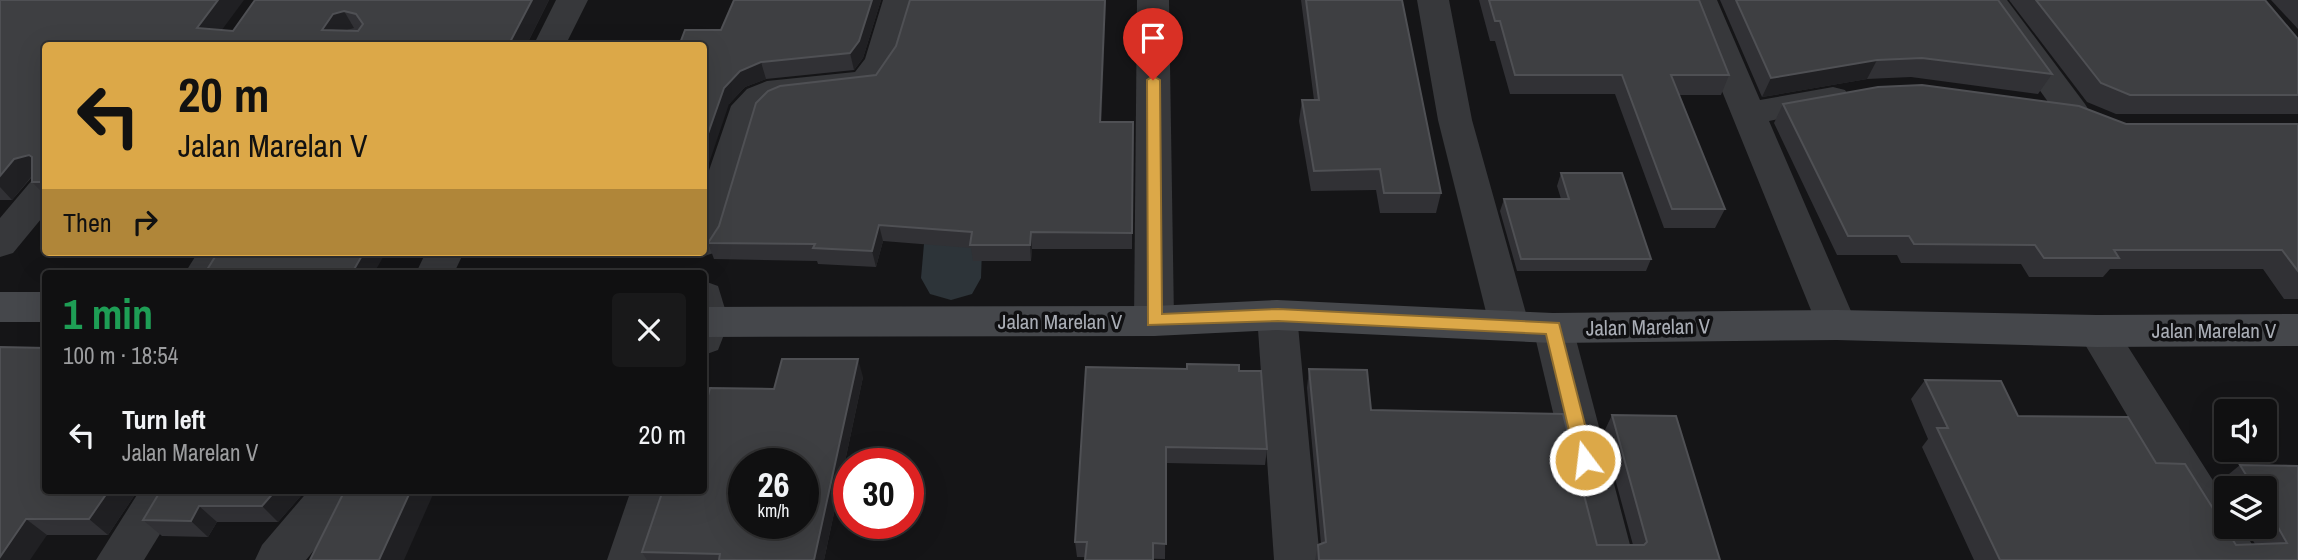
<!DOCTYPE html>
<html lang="en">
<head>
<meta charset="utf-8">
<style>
	:root { --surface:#101011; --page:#19191a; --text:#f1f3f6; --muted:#9c9d9f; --line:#303031 }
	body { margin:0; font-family:"Archivo Narrow",sans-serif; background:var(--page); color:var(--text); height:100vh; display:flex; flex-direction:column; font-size:26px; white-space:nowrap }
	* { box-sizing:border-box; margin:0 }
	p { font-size:23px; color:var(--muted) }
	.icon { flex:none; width:38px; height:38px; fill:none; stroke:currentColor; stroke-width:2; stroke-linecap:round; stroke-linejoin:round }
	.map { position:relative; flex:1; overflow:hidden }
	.details { position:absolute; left:42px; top:270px; width:665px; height:224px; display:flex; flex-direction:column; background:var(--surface); border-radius:7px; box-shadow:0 7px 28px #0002,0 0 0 2px var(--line) }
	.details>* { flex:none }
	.hud { position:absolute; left:42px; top:42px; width:665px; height:214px; border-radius:7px; box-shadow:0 7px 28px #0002,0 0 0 2px var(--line); background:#dca848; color:#111; overflow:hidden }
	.controls { position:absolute; left:2214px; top:399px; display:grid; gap:14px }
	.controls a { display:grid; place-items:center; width:63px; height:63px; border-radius:7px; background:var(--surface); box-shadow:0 7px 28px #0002,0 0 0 2px var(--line); font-size:35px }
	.speed { position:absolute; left:728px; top:448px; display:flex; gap:14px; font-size:35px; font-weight:700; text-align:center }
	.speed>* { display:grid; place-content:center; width:91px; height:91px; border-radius:50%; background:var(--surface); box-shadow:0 7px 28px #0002,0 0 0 2px var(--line); line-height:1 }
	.speed small { font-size:18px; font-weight:400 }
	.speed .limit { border:10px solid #d22; background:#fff; color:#111 }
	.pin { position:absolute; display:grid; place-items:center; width:60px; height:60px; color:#fff; margin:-72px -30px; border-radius:50% 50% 50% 0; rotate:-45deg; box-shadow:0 0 7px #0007 }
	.pin .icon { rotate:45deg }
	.me { position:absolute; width:77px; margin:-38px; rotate:345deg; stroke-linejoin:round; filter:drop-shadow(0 0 5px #0008) }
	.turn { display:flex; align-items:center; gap:24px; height:147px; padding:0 21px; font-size:32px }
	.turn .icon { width:91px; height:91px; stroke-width:2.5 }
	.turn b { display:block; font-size:49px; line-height:60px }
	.then { display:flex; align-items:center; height:66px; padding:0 21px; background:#0003; gap:14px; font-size:26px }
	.round { display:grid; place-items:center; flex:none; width:74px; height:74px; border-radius:7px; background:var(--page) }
	.summary { display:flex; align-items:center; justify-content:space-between; height:119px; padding:0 21px }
	h1 { font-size:42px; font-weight:700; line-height:52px; color:#1e9e55 }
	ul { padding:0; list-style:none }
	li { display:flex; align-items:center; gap:21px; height:91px; padding:0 21px }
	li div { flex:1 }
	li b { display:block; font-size:26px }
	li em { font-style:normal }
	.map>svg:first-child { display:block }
</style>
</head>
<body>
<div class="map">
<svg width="2298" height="560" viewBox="0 0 2298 560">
	<rect width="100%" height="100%" fill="#151517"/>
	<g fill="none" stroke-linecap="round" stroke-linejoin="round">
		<polygon fill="#2d3439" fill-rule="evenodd" points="958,145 977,151 985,164 981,278 972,294 951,300 930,294 921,278 931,164 939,151"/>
		<g fill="#37383b" fill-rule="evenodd">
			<polygon points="556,0 588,0 565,46 533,46"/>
			<polygon points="883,0 915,0 897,62 877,90 784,100 771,105 759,118 723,242 717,252 704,256 692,252 704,252 704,185 731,106 747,89 767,81 855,72 865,59"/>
			<polygon points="1137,0 1169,0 1174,321 1168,332 1154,336 1140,332 1134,321"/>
			<polygon points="1417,0 1449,0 1472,120 1529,324 1523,335 1509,339 1495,335 1489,324 1438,120"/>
			<polygon points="1685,0 1717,0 1760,100 1833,87 1845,90 1850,98 1845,106 1769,121 1857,325 1851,336 1837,340 1823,336 1817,325"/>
			<polygon points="1975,0 2007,0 2085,104 2090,112 2085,120 2073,123 2061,120"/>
			<polygon points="46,175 46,213 13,253 0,257 0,218 33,179"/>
			<polygon points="198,252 237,252 224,273 185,273"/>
			<polygon points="426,252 464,252 454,273 416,273"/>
			<polygon points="704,281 718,286 729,322 718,350 704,355"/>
			<polygon points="1277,300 1291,304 1297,315 1320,560 1274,560 1257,315 1263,304"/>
			<polygon points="1553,313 1567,317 1573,328 1634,560 1588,560 1533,328 1539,317"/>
			<polygon points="2097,315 2111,320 2226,501 2226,527 2242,527 2261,560 2213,560 2077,331 2083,320"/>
			<polygon points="140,490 187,490 144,560 96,560"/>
			<polygon points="309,490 358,490 352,503 306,560 255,560 262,545"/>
			<polygon points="631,490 675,490 653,560 607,560"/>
		</g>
		<g fill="#45474b" fill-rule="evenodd">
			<rect x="0" y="292" width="46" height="30"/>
			<polygon points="1277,300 1553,313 1837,310 2097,315 2298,314 2298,346 2097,347 1837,340 1553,343 1277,330 1154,336 704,337 704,307 1154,306"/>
		</g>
	</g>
	<g fill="#313135">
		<polygon points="0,0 233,31 255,0 549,0 526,46 46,46 46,196 32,182 32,177 12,200 0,200"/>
		<polygon points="734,0 881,0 863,58 854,70 766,79 745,87 729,104 721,30"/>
		<polygon points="1301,0 1402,0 1441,193 1436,213 1380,213 1376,190 1311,191 1299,121 1302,100 1314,100"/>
		<polygon points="1479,0 1699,0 1729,75 1721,95 1679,95 1725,209 1715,228 1664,228 1615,94 1510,94 1495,41 1490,41"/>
		<polygon points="1720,0 1998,0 2052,74 2038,94 1911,77 1867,79 1762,97"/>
		<polygon points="2009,0 2265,0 2298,39 2298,114 2116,114 2087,102"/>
		<polygon points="2271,0 2298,0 2298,29"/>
		<polygon points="896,46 1101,122 1133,122 1132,249 1032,249 1031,261 973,261 971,248 883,241 876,267 818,264 817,261 714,259 708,243 876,75"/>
		<polygon points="1783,104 2126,124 2298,124 2298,299 2284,299 2263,269 2110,269 2103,277 2029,277 2021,264 1901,263 1897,255 1837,255 1774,123"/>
		<polygon points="1561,173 1651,259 1646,271 1517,271 1500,211 1504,199 1561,199 1557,186"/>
		<polygon points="1309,369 1371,410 1597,545 1633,545 1603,434 1612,415 1720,560 1315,560 1318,545 1321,544 1307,388"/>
		<polygon points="1239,371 1267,449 1265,465 1166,463 1165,559 1077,557 1075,542"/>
		<polygon points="863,377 824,560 647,560 642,552 774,389"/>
		<polygon points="1925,380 2018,416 2156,463 2236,545 2255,544 2245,527 2264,527 2264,488 2226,488 2226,497 2218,483 2240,465 2298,466 2298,560 1974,560 1922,447 1928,439 1911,399"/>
		<polygon points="46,490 138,490 108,535 47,535 0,560"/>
		<polygon points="161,490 306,490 278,522 217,522 208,537 162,536 143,520"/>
	</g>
	<g fill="#202023">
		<polygon points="218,0 244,0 210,46 197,28"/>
		<polygon points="532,0 549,0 526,46 508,46"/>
		<polygon points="872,0 881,0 863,58 854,70 850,53"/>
		<polygon points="1105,0 1106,0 1101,139 1100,122"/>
		<polygon points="344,11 354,28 343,31 322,30 333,14"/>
		<polygon points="1877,60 1867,79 1762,97 1771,78"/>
		<polygon points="761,62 766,79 745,87 729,104 704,178 704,145 724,88 740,71"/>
		<polygon points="29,155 45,172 31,177 12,200 0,187 0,176 14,159"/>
		<polygon points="879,225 883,241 876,267 872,251"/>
		<polygon points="1031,232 1032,249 1031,261 1030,245"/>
		<polygon points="364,252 386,252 374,273 352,273"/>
		<polygon points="858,359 863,377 824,560 814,560"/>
		<polygon points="109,490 138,490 108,535 89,519"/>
		<polygon points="276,490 306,490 278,522 262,506"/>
		<polygon points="411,490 435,490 404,560 379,560"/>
		<polygon points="199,506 217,522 208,537 191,521"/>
		<polygon points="26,519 47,535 30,560 0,560 0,557"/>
	</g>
	<g fill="#3e3f42" stroke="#4f5054" stroke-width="2" fill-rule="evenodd">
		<path d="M0 0H218L197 28 233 31 255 0H532L508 46H46V182H32V157L29 155 14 159 0 176ZM344 11 356 14 363 24 358 31 322 30 333 14Z"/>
		<polygon points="734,0 872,0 859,41 850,53 761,62 740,71 724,88 704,145 704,46 679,46 685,30 721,30"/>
		<polygon points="910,0 1105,0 1100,122 1133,122 1132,233 1031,232 1030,245 970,245 972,232 879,225 872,251 813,248 815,244 708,243 719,226 756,103 768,91 780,86 876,75 896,46"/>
		<polygon points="1306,0 1402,0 1441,193 1384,193 1380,169 1314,171 1302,100 1319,100"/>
		<polygon points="1489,0 1699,0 1729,75 1671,75 1725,209 1672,209 1622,75 1515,75 1500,21 1495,21"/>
		<polygon points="1736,0 1998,0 2052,74 1922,58 1877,60 1771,78"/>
		<polygon points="2036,0 2265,0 2298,39 2298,95 2130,95 2101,83"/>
		<polygon points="1922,85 2079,106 2126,124 2298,124 2298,271 2282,250 2114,250 2119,258 2044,258 2035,245 1914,244 1909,236 1848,236 1783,104 1878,87"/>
		<polygon points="1561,173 1622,173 1651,259 1521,259 1504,199 1569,199"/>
		<polygon points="218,252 364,252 352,273 205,273"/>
		<polygon points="0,347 46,348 46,490 109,490 89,519 26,519 0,557"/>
		<path d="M782 359H858L814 560H719L720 554 642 552 663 490H704V411L710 388 774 389ZM744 464H803V523H744Z"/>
		<polygon points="1187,364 1239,365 1239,371 1261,371 1267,449 1166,447 1166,544 1153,543 1153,560 1085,560 1087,542 1075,542 1086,367 1187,369"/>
		<polygon points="1309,369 1367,370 1371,410 1563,414 1597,545 1644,545 1647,542 1612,415 1676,416 1720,560 1319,560 1318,545 1326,542"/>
		<polygon points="1925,380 2001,381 2018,416 2128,417 2156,463 2185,464 2236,545 2287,543 2267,508 2264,507 2264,488 2251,488 2251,483 2240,465 2298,466 2298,560 2000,560 1937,428 1948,428"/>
		<polygon points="161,490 276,490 262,506 199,506 191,521 143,520"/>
		<polygon points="345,490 411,490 379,560 310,560"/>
	</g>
	<polygon fill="#dca848" stroke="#8f6d2f" stroke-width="2" points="1153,76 1160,80 1162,314 1278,309 1559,323 1594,460 1591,466 1579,466 1576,460 1546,334 1278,321 1148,325 1147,80"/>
	<g text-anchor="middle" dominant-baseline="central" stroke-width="7" stroke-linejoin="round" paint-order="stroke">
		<g font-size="21" fill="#a9adb5" stroke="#101012">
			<text x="1060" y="321">Jalan Marelan V</text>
			<text transform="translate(1648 327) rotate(-1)">Jalan Marelan V</text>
			<text x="2214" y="330">Jalan Marelan V</text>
		</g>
	</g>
</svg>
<div class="controls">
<a><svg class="icon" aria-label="sound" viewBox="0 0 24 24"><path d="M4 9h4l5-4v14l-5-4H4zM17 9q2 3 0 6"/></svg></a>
<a><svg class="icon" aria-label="layers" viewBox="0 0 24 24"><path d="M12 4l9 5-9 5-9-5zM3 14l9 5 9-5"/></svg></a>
</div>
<div class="speed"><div>26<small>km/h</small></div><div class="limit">30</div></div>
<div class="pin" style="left:1153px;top:80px;background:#d93025"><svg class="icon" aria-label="arrive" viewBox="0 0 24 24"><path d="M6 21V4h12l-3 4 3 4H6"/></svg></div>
<svg class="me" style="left:1585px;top:460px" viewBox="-20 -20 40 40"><circle r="17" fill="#dca848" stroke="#fff" stroke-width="3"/><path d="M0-11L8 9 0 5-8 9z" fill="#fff"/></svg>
<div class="hud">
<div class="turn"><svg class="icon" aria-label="left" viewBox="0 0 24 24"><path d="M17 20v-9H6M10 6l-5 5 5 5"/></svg><div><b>20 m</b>Jalan Marelan V</div></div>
<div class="then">Then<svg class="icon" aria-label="right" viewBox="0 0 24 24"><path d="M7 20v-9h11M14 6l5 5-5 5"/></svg></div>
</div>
<section class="details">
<div class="summary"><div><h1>1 min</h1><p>100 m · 18:54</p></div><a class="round"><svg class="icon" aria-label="close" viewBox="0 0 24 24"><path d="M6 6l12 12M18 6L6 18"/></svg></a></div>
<ul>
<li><svg class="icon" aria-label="left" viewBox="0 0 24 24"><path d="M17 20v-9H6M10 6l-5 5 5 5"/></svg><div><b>Turn left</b><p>Jalan Marelan V</p></div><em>20 m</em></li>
</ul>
</section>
</div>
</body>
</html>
